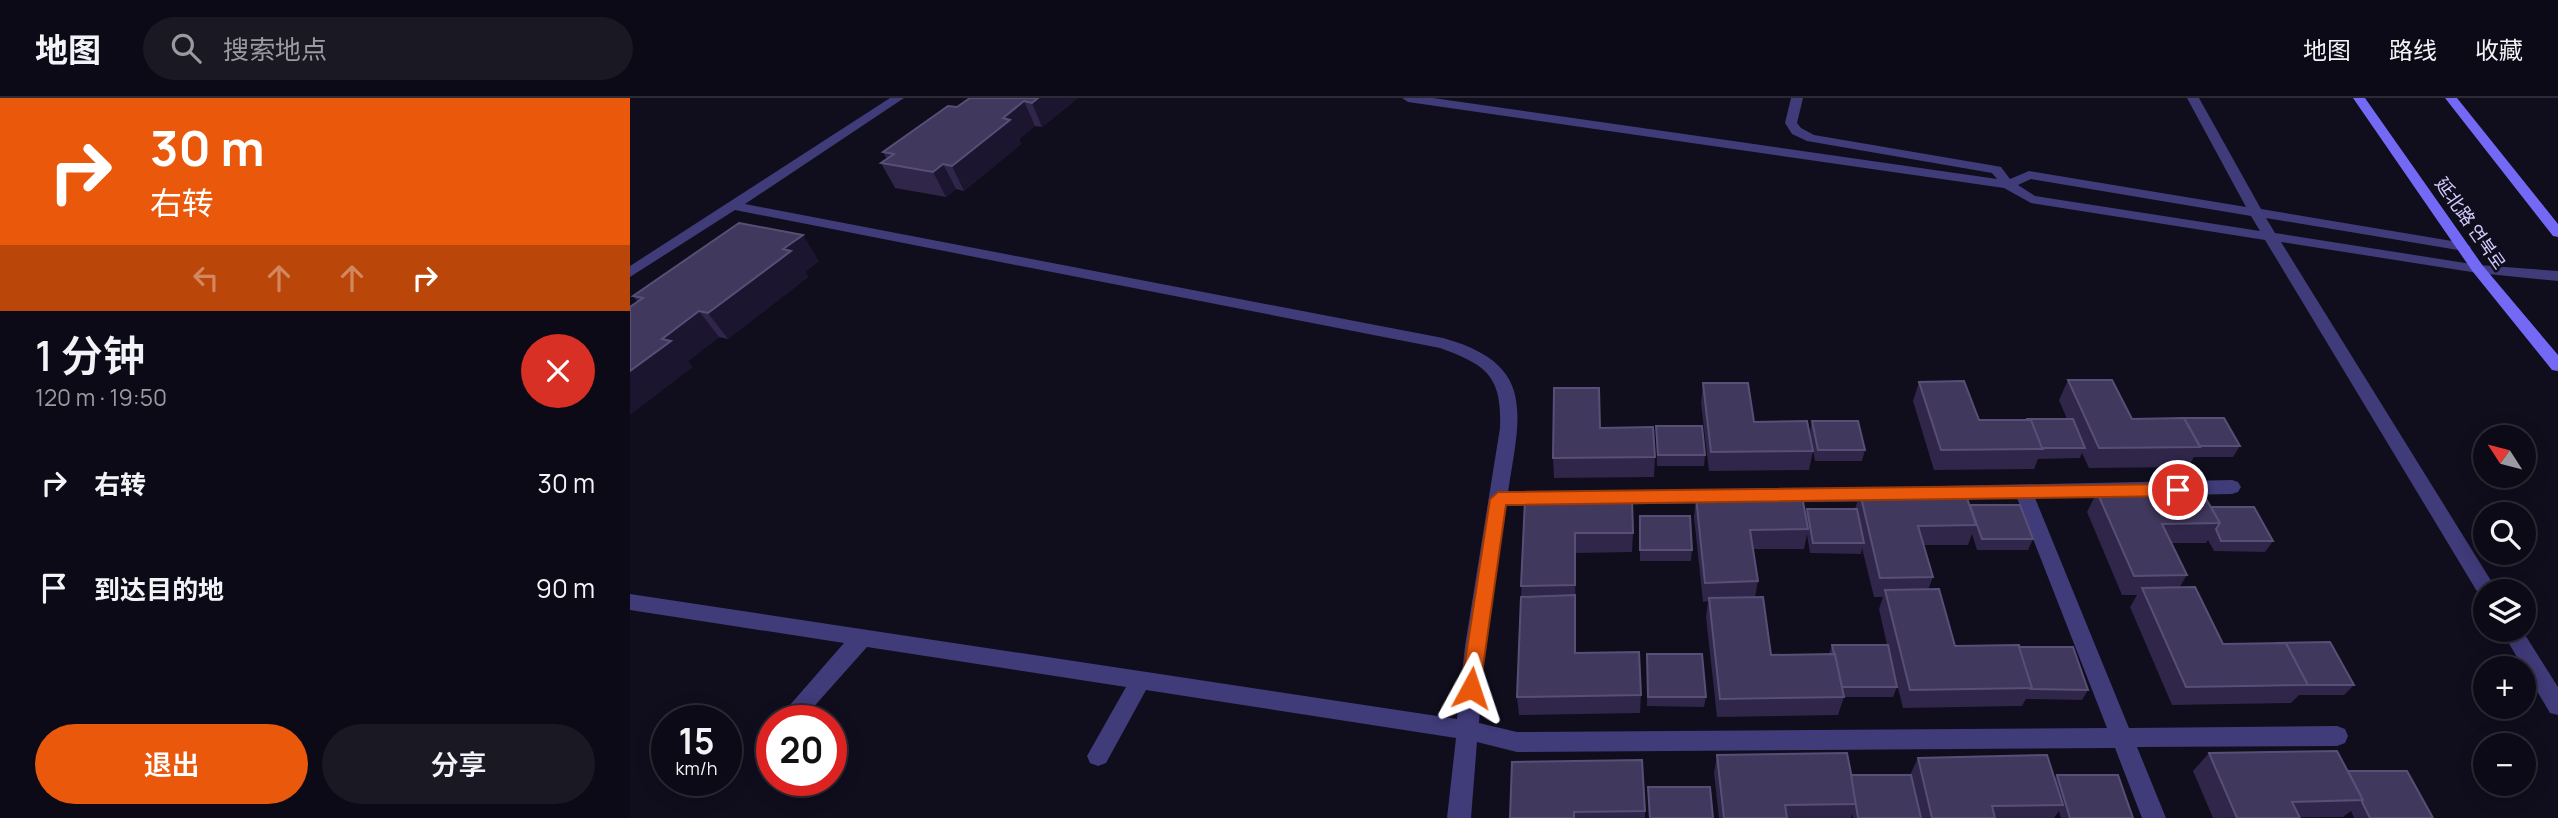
<!DOCTYPE html>
<html lang="zh">
<head>
<meta charset="utf-8">
<style>
	:root { --surface:#0c0a16; --page:#1a1823; --text:#f1f3f6; --muted:#9a9aa1; --line:#2c2b35; --accent:#ea580c }
	body { margin:0; font-family:Manrope,"Noto Sans SC","Noto Sans KR",sans-serif; background:var(--page); color:var(--text); height:100vh; display:flex; flex-direction:column; font-size:26px; white-space:nowrap }
	* { box-sizing:border-box; margin:0 }
	p { font-size:23px; color:var(--muted) }
	.icon { flex:none; width:38px; height:38px; fill:none; stroke:currentColor; stroke-width:2; stroke-linecap:round; stroke-linejoin:round }
	.map { position:relative; flex:1; overflow:hidden }
	.details { display:flex; flex-direction:column; background:var(--surface); width:630px }
	.details>* { flex:none }
	.hud { background:#ea580c; color:#fff; overflow:hidden }
	.needle { width:46px; rotate:306deg }
	.fabs { position:absolute; left:1843px; top:327px; display:grid; gap:14px }
	.fabs a { display:grid; place-items:center; width:63px; height:63px; border-radius:50%; background:var(--surface); box-shadow:0 4px 18px #0003,0 0 0 2px var(--line); font-size:35px }
	.speed { position:absolute; left:21px; top:607px; display:flex; gap:14px; font-size:35px; font-weight:700; text-align:center }
	.speed>* { display:grid; place-content:center; width:91px; height:91px; border-radius:50%; background:var(--surface); box-shadow:0 4px 18px #0003,0 0 0 2px var(--line); line-height:1 }
	.speed small { font-size:18px; font-weight:400 }
	.speed .limit { border:10px solid #d22; background:#fff; color:#111 }
	.pin { position:absolute; display:grid; place-items:center; width:60px; height:60px; color:#fff; margin:-30px; border:4px solid #fff; border-radius:50%; box-shadow:0 2px 7px #0007 }
	.me { position:absolute; width:77px; margin:-38px; rotate:5deg; stroke-linejoin:round; filter:drop-shadow(0 0 5px #0008) }
	.turn { display:flex; align-items:center; gap:24px; height:147px; padding:0 35px; font-size:32px }
	.turn .icon { width:91px; height:91px; stroke-width:2.5 }
	.turn b { display:block; font-size:49px; line-height:60px }
	.lanes { display:flex; align-items:center; height:66px; padding:0 35px; background:#0003; justify-content:center; gap:35px; direction:ltr }
	.lanes .off { opacity:.35 }
	.round { display:grid; place-items:center; flex:none; width:74px; height:74px; border-radius:37px; background:var(--page) }
	.headline { display:flex; align-items:center; justify-content:space-between; height:119px; padding:0 35px }
	h1 { font-size:42px; font-weight:600; line-height:52px }
	.action { display:flex; gap:14px; margin-top:auto; padding:14px 35px }
	.action a { flex:1; height:80px; border-radius:42px; background:var(--accent); color:#fff; font-size:28px; font-weight:600; line-height:80px; text-align:center }
	.action a+a { background:var(--page); color:var(--text) }
	ul { padding:0; list-style:none }
	li { display:flex; align-items:center; gap:21px; height:105px; padding:0 35px }
	li div { flex:1 }
	li b { display:block; font-size:26px }
	li em { font-style:normal }
	header { display:flex; align-items:center; gap:42px; box-sizing:border-box; height:98px; padding:0 35px; background:var(--surface); border-bottom:2px solid var(--line) }
	header strong { font-size:33px }
	nav { display:flex; gap:38px; margin-inline-start:auto; font-size:24px }
	.search { width:490px; height:63px; background:var(--page); display:flex; align-items:center; gap:18px; box-sizing:border-box; padding:0 24px; border-radius:38px; color:var(--muted); font-size:26px }
	main { display:flex; flex:1; min-height:0 }
	.map>svg:first-child { display:block }
</style>
</head>
<body>
<header>
<strong>地图</strong>
<div class="search"><svg class="icon" aria-label="search" viewBox="0 0 24 24"><circle cx="10" cy="10" r="6"/><path d="M15 15l6 6"/></svg>搜索地点</div>
<nav><a>地图</a><a>路线</a><a>收藏</a></nav>
</header>
<main>
<section class="details">
<div class="hud">
<div class="turn"><svg class="icon" aria-label="right" viewBox="0 0 24 24"><path d="M7 20v-9h11M14 6l5 5-5 5"/></svg><div><b>30 m</b>右转</div></div>
<div class="lanes"><svg class="icon off" aria-label="left" viewBox="0 0 24 24"><path d="M17 20v-9H6M10 6l-5 5 5 5"/></svg><svg class="icon off" aria-label="ahead" viewBox="0 0 24 24"><path d="M12 20V5M6 11l6-6 6 6"/></svg><svg class="icon off" aria-label="ahead" viewBox="0 0 24 24"><path d="M12 20V5M6 11l6-6 6 6"/></svg><svg class="icon" aria-label="right" viewBox="0 0 24 24"><path d="M7 20v-9h11M14 6l5 5-5 5"/></svg></div>
</div>
<div class="headline"><div><h1>1 分钟</h1><p>120 m · 19:50</p></div><a class="round" style="background:#d93025;color:#fff"><svg class="icon" aria-label="close" viewBox="0 0 24 24"><path d="M6 6l12 12M18 6L6 18"/></svg></a></div>
<ul>
<li><svg class="icon" aria-label="right" viewBox="0 0 24 24"><path d="M7 20v-9h11M14 6l5 5-5 5"/></svg><div><b>右转</b></div><em>30 m</em></li>
<li><svg class="icon" aria-label="arrive" viewBox="0 0 24 24"><path d="M6 21V4h12l-3 4 3 4H6"/></svg><div><b>到达目的地</b></div><em>90 m</em></li>
</ul>
<div class="action"><a>退出</a><a>分享</a></div>
</section>
<div class="map">
<svg width="1928" height="720" viewBox="0 0 1928 720">
	<rect width="100%" height="100%" fill="#100d1d"/>
	<g fill="none" stroke-linecap="round" stroke-linejoin="round">
		<g fill="#403b79" fill-rule="evenodd">
			<path d="M260 0H274L115 106 813 240C907 266 890 316 878 394L1259 391 1262 396 1259 401 1253 403 876 408 855 548 849 625 887 634 1477 630 1387 400 1313 402 1307 400 1304 395 1307 390 1313 388 1602 382 1608 384 1611 389 1608 394 1602 396 1405 400 1499 630 1707 628 1715 631 1718 638 1715 645 1707 648 1507 649 1536 720H1512L1485 650 887 654 847 644 841 720H817L826 640 516 592 476 665 468 668 460 665 457 658 496 589 237 549 171 623H146L214 545 0 512V496L827 621 835 548 870 330C872 278 857 267 810 250L105 112 0 179V168Z"/>
			<path d="M772 0H803L1367 81 1362 75 1177 43 1162 36 1155 25 1161 0H1173L1167 25 1171 30 1184 37 1366 68 1371 69 1380 81 1399 73 1616 109 1557 0H1569L1631 111 1834 145 1841 149 1834 153 1636 120 1645 135 1848 167 1928 173V183L1848 175 1651 144 1868 494H1855V501L1851 500 1635 142 1401 105 1374 90 778 4ZM1401 81 1621 118 1630 133 1405 98 1388 87Z"/>
			<polygon points="1871,532 1892,532 1928,589 1928,617 1920,615"/>
		</g>
		<g fill="#7369f5" fill-rule="evenodd">
			<polygon points="1723,0 1735,0 1853,168 1928,257 1928,273 1922,272 1843,174"/>
			<polygon points="1815,0 1827,0 1928,126 1928,139 1923,138"/>
		</g>
	</g>
	<g fill="#2f2649" fill-rule="evenodd">
		<polygon points="340,0 448,0 412,29 405,28 389,41 391,46 334,93 326,91 316,99 265,90 251,65 257,61 253,54 327,9"/>
		<polygon points="189,163 175,174 178,179 98,241 89,239 58,263 63,269 3,198"/>
		<polygon points="1438,282 1502,321 1610,348 1603,359 1564,359 1558,369 1459,370 1452,355 1450,360 1408,361 1404,371 1304,372 1283,303 1289,284 1349,322 1396,322 1397,321 1437,321 1429,302"/>
		<polygon points="1073,285 1124,324 1183,353 1179,372 1079,373 1071,305"/>
		<polygon points="1182,323 1235,352 1232,363 1185,363 1180,334"/>
		<polygon points="1026,328 1075,357 1074,368 1027,368"/>
		<polygon points="970,330 1025,359 1024,379 924,380 923,360"/>
		<polygon points="1467,394 1581,409 1643,443 1635,454 1584,453 1578,442 1576,445 1541,445 1557,477 1549,490 1593,546 1724,587 1714,597 1669,597 1661,605 1542,607 1500,509 1507,497 1492,497 1457,414"/>
		<path d="M1230 395 1340 408 1403 441 1398 452H1347L1342 436 1338 447H1294L1303 479 1298 492 1325 548 1389 549 1458 592 1452 602 1396 601 1392 608 1273 610 1261 562 1267 589 1263 599H1214L1208 617 1087 619 1076 519 1078 503 1073 504 1064 419 1066 399 1176 417 1177 411H1225ZM1177 436 1180 455 1231 456 1232 450 1244 499H1253L1249 511 1257 547H1202L1199 556 1141 557 1125 499 1128 483 1123 451H1174Z"/>
		<polygon points="895,402 1003,435 1002,454 945,455 946,555 1011,597 1010,615 889,617 887,599"/>
		<polygon points="1010,418 1062,452 1061,463 1010,463"/>
		<polygon points="1017,556 1076,599 1074,609 1017,608"/>
		<polygon points="1579,655 1718,673 1803,720 1724,720 1721,713 1713,719 1583,720 1563,673"/>
		<polygon points="1087,657 1221,677 1280,677 1288,660 1424,680 1427,677 1503,720 1431,720 1429,713 1424,720 1223,720 1222,716 1221,720 1089,720 1084,675"/>
		<polygon points="882,664 1015,713 1015,720 880,720"/>
		<polygon points="1018,689 1083,720 1019,720"/>
	</g>
	<g fill="#1b1530">
		<polygon points="408,0 448,0 412,29 402,5"/>
		<polygon points="394,3 405,28 389,41 391,46 334,93 322,68 373,20"/>
		<polygon points="313,66 326,91 316,99 303,74"/>
		<polygon points="173,137 189,163 175,174 178,179 98,241 78,215 153,151"/>
		<polygon points="69,213 89,239 58,263 63,269 0,317 0,273 32,241"/>
	</g>
	<g fill="#41385d" stroke="#584f76" stroke-width="2">
		<polygon points="340,0 408,0 402,5 394,3 373,20 380,22 322,68 313,66 303,74 251,65 264,56 253,54 318,8 327,9"/>
		<polygon points="109,125 173,137 153,151 161,153 78,215 69,213 32,241 41,243 0,273 0,209 13,200 3,198"/>
		<polygon points="1438,282 1482,282 1502,321 1554,320 1570,349 1469,350"/>
		<polygon points="1334,283 1349,322 1401,322 1413,351 1311,352 1289,284"/>
		<polygon points="1073,285 1118,285 1124,324 1177,323 1183,353 1081,354"/>
		<polygon points="924,290 969,290 970,330 1023,329 1025,359 923,360"/>
		<polygon points="1548,320 1594,320 1610,348 1570,348 1554,320"/>
		<polygon points="1397,321 1443,321 1455,350 1412,350 1401,322 1397,322"/>
		<polygon points="1182,323 1228,323 1235,352 1188,352"/>
		<polygon points="1026,328 1072,328 1075,357 1028,357"/>
		<polygon points="1571,392 1590,425 1532,426 1557,477 1504,478 1467,394"/>
		<polygon points="1335,394 1346,427 1288,428 1303,479 1250,480 1230,395"/>
		<polygon points="1172,398 1178,431 1120,432 1128,483 1075,485 1066,399"/>
		<polygon points="1002,401 1003,435 945,435 945,487 891,488 895,402"/>
		<polygon points="1340,407 1390,407 1403,441 1352,441"/>
		<polygon points="1581,409 1624,409 1643,443 1591,443 1586,431 1590,425"/>
		<polygon points="1177,411 1227,411 1234,445 1183,445"/>
		<polygon points="1010,418 1060,418 1062,452 1010,452"/>
		<polygon points="1565,489 1593,546 1656,545 1678,587 1556,589 1512,490"/>
		<polygon points="1309,491 1325,548 1389,547 1402,590 1280,592 1255,492"/>
		<polygon points="945,497 945,555 1009,554 1011,597 887,599 891,499"/>
		<polygon points="1133,499 1141,557 1205,556 1214,599 1090,601 1079,500"/>
		<polygon points="1700,544 1724,587 1678,587 1656,545 1646,545"/>
		<polygon points="1202,547 1258,547 1267,589 1212,589 1205,556 1204,556"/>
		<polygon points="1389,549 1443,549 1458,592 1401,591 1402,590"/>
		<polygon points="1017,556 1072,556 1076,599 1018,599"/>
		<polygon points="1707,653 1733,702 1662,704 1670,720 1607,720 1579,655"/>
		<polygon points="1217,655 1227,706 1155,707 1157,720 1094,720 1087,657"/>
		<polygon points="1417,657 1433,707 1362,708 1365,720 1302,720 1288,660"/>
		<polygon points="1012,662 1015,713 944,714 944,720 880,720 882,664"/>
		<polygon points="1718,673 1777,673 1803,720 1740,720 1732,704 1733,702"/>
		<polygon points="1221,677 1281,677 1291,720 1228,720"/>
		<polygon points="1427,677 1488,677 1503,720 1440,720"/>
		<polygon points="1018,689 1080,689 1083,720 1020,720"/>
	</g>
	<polygon fill="#ea580c" stroke="#983908" stroke-width="2" points="1548,386 1556,392 1548,398 876,407 850,590 847,596 841,599 834,596 831,590 860,401 868,394"/>
	<g text-anchor="middle" dominant-baseline="central" stroke-width="5" stroke-linejoin="round" paint-order="stroke">
		<g font-size="18" fill="#d3ccfc" stroke="#100d1d">
			<text transform="translate(1841 125) rotate(55)">延北路 연북로</text>
		</g>
	</g>
</svg>
<div class="fabs">
<a><svg class="needle" viewBox="-14 -14 28 28"><path d="M0-13l5 13h-10z" fill="#e53935"/><path d="M0 13l5-13h-10z" fill="#9a9aa1"/></svg></a>
<a><svg class="icon" aria-label="search" viewBox="0 0 24 24"><circle cx="10" cy="10" r="6"/><path d="M15 15l6 6"/></svg></a>
<a><svg class="icon" aria-label="layers" viewBox="0 0 24 24"><path d="M12 4l9 5-9 5-9-5zM3 14l9 5 9-5"/></svg></a>
<a>+</a>
<a>−</a>
</div>
<div class="speed"><div>15<small>km/h</small></div><div class="limit">20</div></div>
<div class="pin" style="left:1548px;top:392px;background:#d93025"><svg class="icon" aria-label="arrive" viewBox="0 0 24 24"><path d="M6 21V4h12l-3 4 3 4H6"/></svg></div>
<svg class="me" style="left:841px;top:590px" viewBox="-20 -20 40 40"><path d="M0-17L14 15 0 8-14 15z" fill="#ea580c" stroke="#fff" stroke-width="4"/></svg>
</div>
</main>
</body>
</html>
